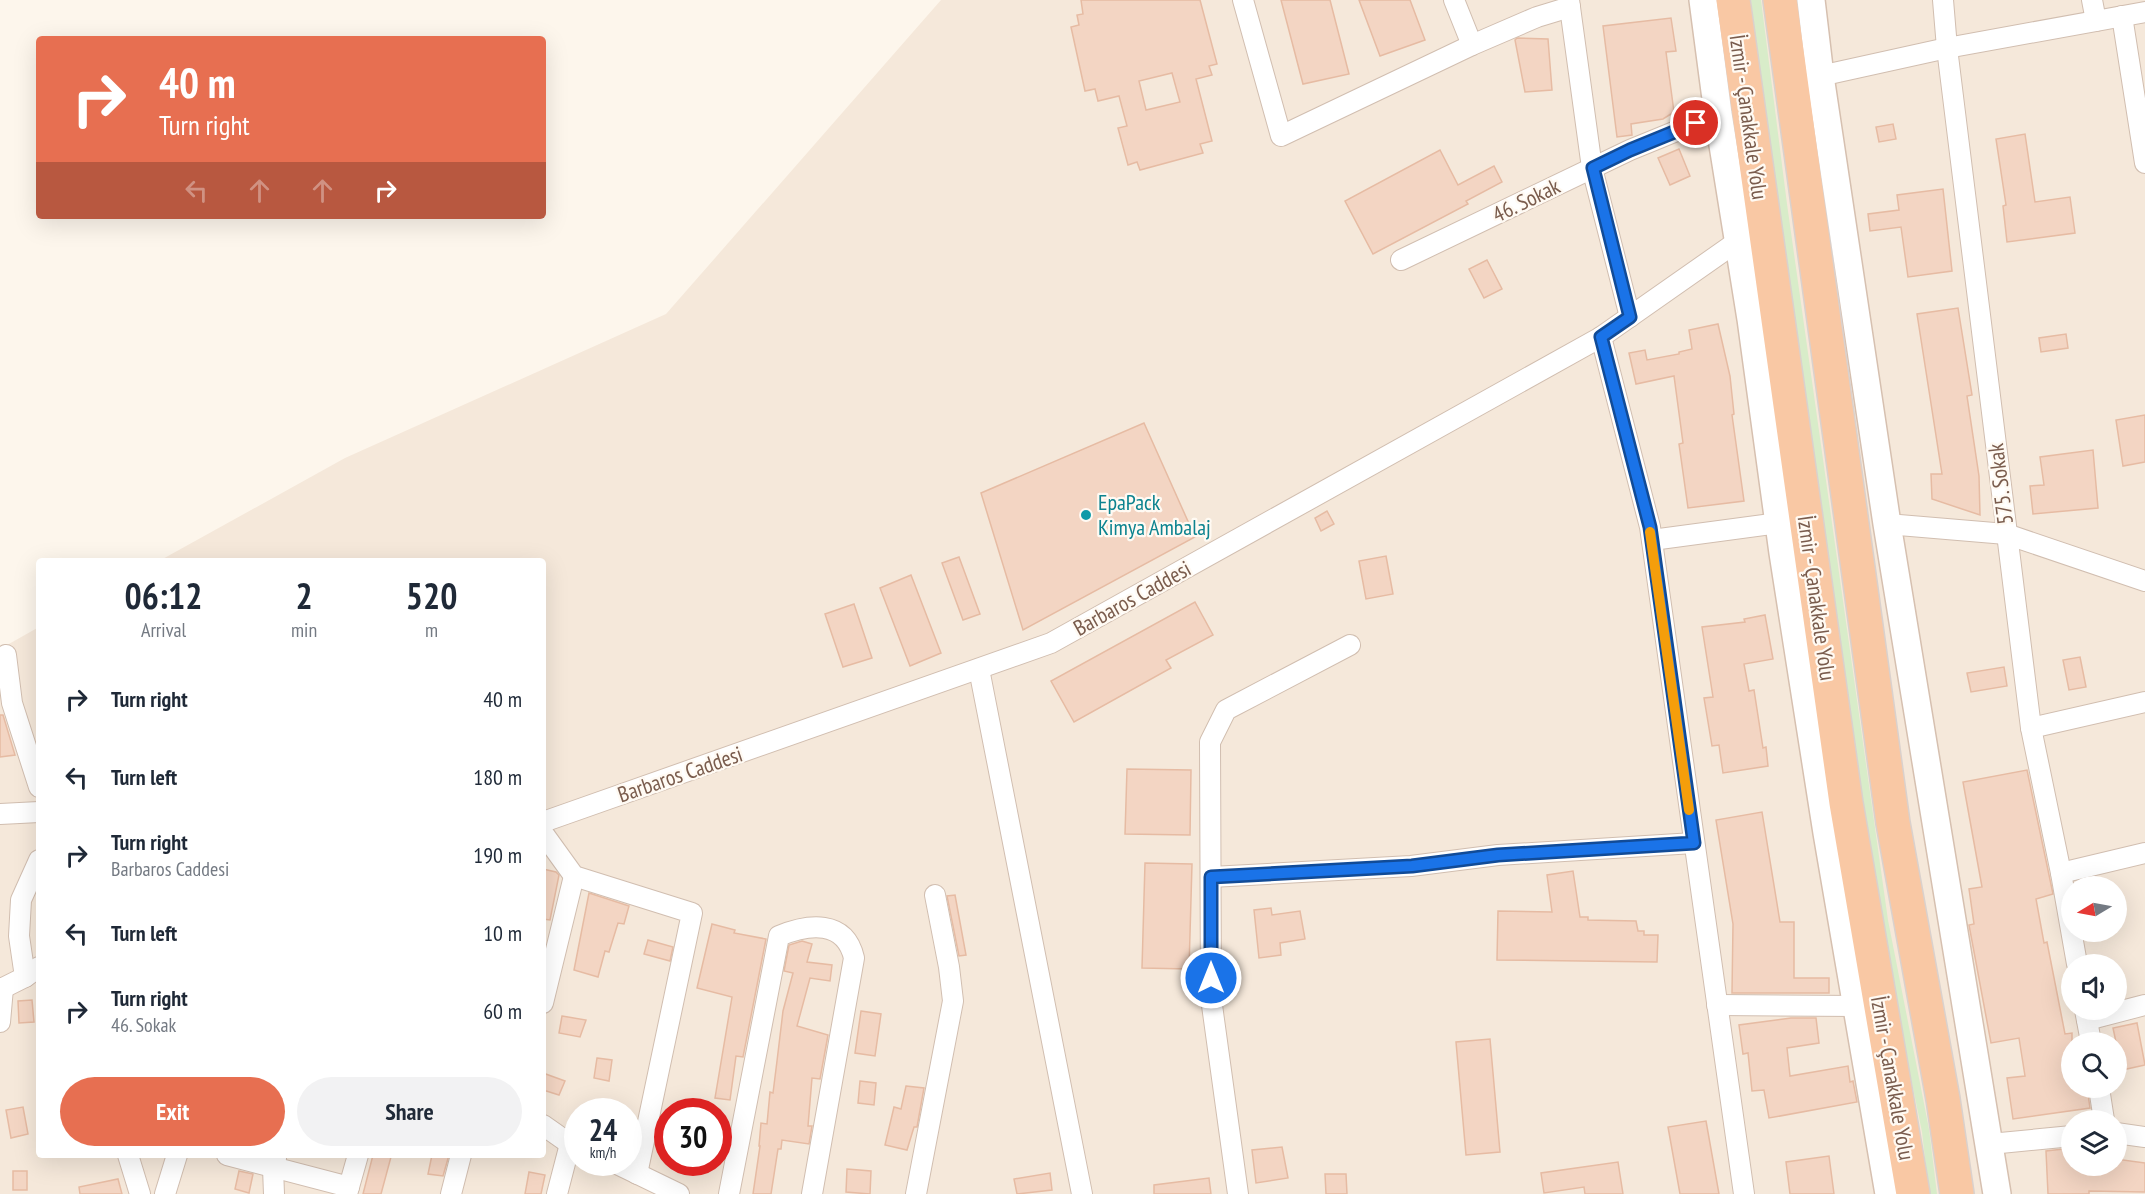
<!DOCTYPE html>
<html lang="en">
<head>
<meta charset="utf-8">
<style>
	:root { --surface:#fff; --page:#f2f2f3; --text:#1f2937; --muted:#747a83; --accent:#e76f51 }
	body { margin:0; font-family:"PT Sans Narrow",sans-serif; background:var(--page); color:var(--text); height:100vh; display:flex; flex-direction:column; font-size:22px; white-space:nowrap }
	* { box-sizing:border-box; margin:0 }
	p { font-size:20px; color:var(--muted) }
	.icon { flex:none; width:33px; height:33px; fill:none; stroke:currentColor; stroke-width:2; stroke-linecap:round; stroke-linejoin:round }
	.map { position:relative; flex:1; overflow:hidden }
	.side { position:absolute; left:36px; top:558px; width:510px; height:600px; display:flex; flex-direction:column; background:var(--surface); border-radius:6px; box-shadow:0 6px 24px #0002 }
	.side>* { flex:none }
	.top-card { position:absolute; left:36px; top:36px; width:510px; height:183px; border-radius:6px; box-shadow:0 6px 24px #0002; background:#e76f51; color:#fff; overflow:hidden }
	.needle { width:39px; rotate:260deg }
	.tools { position:absolute; left:2061px; top:876px; display:grid; gap:12px }
	.tools a { display:grid; place-items:center; width:66px; height:66px; border-radius:50%; background:var(--surface); box-shadow:0 6px 24px #0002; font-size:30px }
	.speed { position:absolute; left:564px; top:1098px; display:flex; gap:12px; font-size:30px; font-weight:700; text-align:center }
	.speed>* { display:grid; place-content:center; width:78px; height:78px; border-radius:50%; background:var(--surface); box-shadow:0 6px 24px #0002; line-height:1 }
	.speed small { font-size:15px; font-weight:400 }
	.speed .limit { border:9px solid #d22; background:#fff; color:#111 }
	.pin { position:absolute; display:grid; place-items:center; width:51px; height:51px; color:#fff; margin:-26px; border:3px solid #fff; border-radius:50%; box-shadow:0 2px 6px #0007 }
	.me { position:absolute; width:66px; margin:-33px; rotate:0deg; stroke-linejoin:round; filter:drop-shadow(0 0 4px #0008) }
	.turn { display:flex; align-items:center; gap:21px; height:126px; padding:0 24px; font-size:27px }
	.turn .icon { width:78px; height:78px; stroke-width:2.5 }
	.turn b { display:block; font-size:42px; line-height:51px }
	.lanes { display:flex; align-items:center; height:57px; padding:0 24px; background:#0003; justify-content:center; gap:30px; direction:ltr }
	.lanes .off { opacity:.35 }
	.eta { display:flex; justify-content:space-evenly; align-items:center; height:102px; text-align:center }
	.eta b { font-size:36px; font-weight:700; line-height:42px }
	.primary-button { display:flex; gap:12px; margin-top:auto; padding:12px 24px }
	.primary-button a { flex:1; height:69px; border-radius:36px; background:var(--accent); color:#fff; font-size:24px; font-weight:700; line-height:69px; text-align:center }
	.primary-button a+a { background:var(--page); color:var(--text) }
	ul { padding:0; list-style:none }
	li { display:flex; align-items:center; gap:18px; height:78px; padding:0 24px }
	li div { flex:1 }
	li b { display:block; font-size:22px }
	li em { font-style:normal }
	.map>svg:first-child { display:block }
</style>
</head>
<body>
<div class="map">
<svg width="2145" height="1194" viewBox="0 0 2145 1194">
	<rect width="100%" height="100%" fill="#fdf6ec"/>
	<path fill="#f5e8da" fill-rule="evenodd" d="M941 0H2145V1194H0V649L39 627V1155H543V561H159L345 458 666 314ZM2072 886H2116V932H2072ZM2072 964H2116V1010H2072ZM2072 1042H2116V1088H2072ZM578 1112H628V1162H578ZM668 1112H718V1162H668ZM2072 1120H2116V1166H2072Z"/>
	<polygon fill="#d8ecc9" points="1751,0 1761,0 1787,204 1888,920 1929,1129 1937,1194 1929,1194 1922,1132 1879,922 1776,208"/>
	<g fill="#f3d5c3" stroke="#e6bba3" stroke-width="1.5" fill-rule="evenodd">
		<path d="M1081 0H1200L1217 64 1209 66 1212 75 1196 79 1212 141 1200 144 1203 153 1140 170 1137 162 1128 165 1118 128 1127 126 1119 96 1098 101 1095 89 1085 91 1071 27 1079 25 1077 15 1083 14ZM1172 73 1180 102 1146 110 1139 81Z"/>
		<polygon points="1281,0 1330,0 1349,74 1303,84"/>
		<polygon points="1359,0 1410,0 1425,40 1380,56"/>
		<polygon points="1671,18 1676,51 1666,52 1674,112 1663,119 1631,124 1632,135 1617,137 1603,26"/>
		<polygon points="1517,38 1548,39 1552,90 1525,92 1515,40"/>
		<polygon points="1893,124 1896,139 1879,142 1876,127"/>
		<polygon points="2025,134 2035,202 2070,197 2075,233 2007,242 2003,206 2006,205 1996,139"/>
		<polygon points="1679,149 1690,176 1670,185 1658,158"/>
		<polygon points="1440,150 1458,185 1494,166 1502,182 1466,201 1468,204 1373,254 1345,201"/>
		<polygon points="1943,189 1952,271 1908,277 1901,227 1870,231 1868,214 1899,210 1897,195"/>
		<polygon points="1487,260 1502,289 1484,298 1469,269"/>
		<polygon points="1958,308 1972,395 1967,396 1979,476 1980,515 1932,499 1931,474 1942,474 1917,314"/>
		<polygon points="1718,324 1730,376 1734,414 1732,415 1744,501 1688,508 1679,444 1683,443 1674,376 1636,384 1629,353 1645,350 1647,360 1679,354 1679,352 1692,349 1689,330"/>
		<polygon points="2066,334 2068,348 2041,352 2039,338"/>
		<polygon points="2145,415 2145,462 2123,466 2116,420"/>
		<polygon points="1144,423 1195,537 1023,630 981,493"/>
		<polygon points="2093,450 2098,508 2033,514 2030,486 2044,485 2040,457"/>
		<polygon points="1327,511 1334,524 1321,531 1315,518"/>
		<polygon points="1386,556 1393,594 1366,599 1359,561"/>
		<polygon points="959,557 980,614 963,620 942,563"/>
		<polygon points="911,575 941,653 910,666 880,588"/>
		<polygon points="1195,602 1213,635 1166,660 1171,668 1074,722 1051,681"/>
		<polygon points="854,604 872,658 843,667 825,614"/>
		<polygon points="1765,615 1773,659 1744,664 1749,691 1754,690 1763,748 1766,747 1768,766 1723,773 1719,745 1712,746 1704,698 1713,697 1702,627 1745,622 1744,619"/>
		<polygon points="2080,657 2086,687 2069,690 2063,660"/>
		<polygon points="2004,667 2007,686 1971,692 1967,673"/>
		<polygon points="0,715 3,715 15,755 0,757"/>
		<polygon points="1127,769 1191,770 1190,835 1125,834"/>
		<polygon points="2027,770 2053,894 2036,899 2044,943 2047,942 2065,1034 2072,1033 2072,1088 2087,1088 2090,1108 2013,1119 2007,1078 2025,1076 2019,1038 1991,1043 1969,925 1974,924 1969,889 1982,887 1963,782"/>
		<polygon points="1762,812 1780,922 1794,922 1794,978 1829,978 1829,993 1732,993 1733,924 1716,820"/>
		<polygon points="1145,863 1192,864 1189,969 1142,968"/>
		<polygon points="543,869 556,872 559,875 550,920 543,919"/>
		<polygon points="1573,871 1580,917 1588,917 1588,920 1636,921 1638,931 1644,931 1644,935 1658,935 1657,962 1497,960 1498,911 1552,912 1547,875"/>
		<polygon points="589,893 629,906 624,924 618,923 609,952 605,951 598,977 574,970"/>
		<polygon points="955,895 966,955 959,956 947,896"/>
		<polygon points="1271,908 1272,915 1300,911 1305,939 1280,943 1281,955 1259,958 1254,910"/>
		<polygon points="712,924 735,930 734,933 766,939 743,1057 736,1056 730,1100 715,1098 732,997 697,988"/>
		<polygon points="648,940 673,947 670,961 644,954"/>
		<polygon points="802,941 812,944 807,962 832,965 830,981 810,978 797,1026 828,1035 820,1079 812,1078 808,1126 812,1126 809,1144 782,1140 781,1149 778,1149 771,1194 753,1194 760,1146 759,1146 761,1123 767,1124 770,1092 773,1093 777,1061 783,1011 793,973 784,971 789,945"/>
		<polygon points="32,1000 34,1022 19,1023 18,1001"/>
		<polygon points="861,1011 881,1014 875,1056 855,1053"/>
		<polygon points="562,1016 586,1020 580,1037 559,1033"/>
		<polygon points="1791,1018 1816,1018 1819,1043 1787,1048 1790,1076 1848,1066 1850,1082 1853,1081 1857,1102 1769,1118 1764,1090 1752,1091 1748,1053 1743,1054 1739,1025"/>
		<polygon points="2137,1023 2145,1065 2122,1070 2113,1028"/>
		<polygon points="1490,1039 1500,1152 1466,1155 1456,1042"/>
		<polygon points="597,1058 612,1060 609,1081 594,1078"/>
		<polygon points="543,1073 565,1081 559,1095 543,1090"/>
		<polygon points="860,1081 876,1083 874,1105 858,1103"/>
		<polygon points="906,1086 924,1088 917,1127 914,1127 907,1150 885,1145 894,1107 901,1109"/>
		<polygon points="23,1107 28,1134 11,1138 6,1110"/>
		<polygon points="1706,1121 1719,1194 1680,1194 1668,1127"/>
		<polygon points="1282,1147 1288,1178 1256,1183 1252,1150"/>
		<polygon points="2072,1148 2072,1166 2116,1166 2116,1159 2145,1163 2145,1192 2089,1191 2089,1194 2048,1194 2046,1151"/>
		<polygon points="373,1155 391,1157 381,1194 363,1194"/>
		<polygon points="432,1155 449,1155 443,1176 428,1174"/>
		<polygon points="1829,1156 1834,1194 1790,1194 1786,1162"/>
		<polygon points="1618,1162 1623,1194 1585,1194 1584,1187 1544,1193 1541,1173"/>
		<polygon points="847,1169 871,1171 870,1194 846,1192"/>
		<rect x="13" y="1171" width="14" height="19"/>
		<polygon points="239,1171 253,1174 249,1193 235,1189"/>
		<polygon points="529,1172 545,1175 541,1194 525,1194"/>
		<polygon points="1050,1173 1052,1190 1017,1194 1014,1179"/>
		<polygon points="1325,1174 1346,1174 1347,1194 1326,1194"/>
		<polygon points="1209,1178 1211,1194 1154,1194 1154,1185"/>
		<polygon points="118,1179 122,1194 80,1194 79,1187"/>
	</g>
	<g fill="none" stroke-linecap="round" stroke-linejoin="round">
		<defs>
			<g id="minor">
				<polyline points="1243,0 1281,136 1472,45 1537,17 1570,7"/>
				<polyline points="1454,0 1472,45"/>
				<polyline points="1569,0 1592,168 1630,317"/>
				<polyline points="1943,0 1947,48 2031,728 2061,873 2077,964"/>
				<polyline points="2092,0 2096,21"/>
				<polyline points="2122,16 2145,163"/>
				<polyline points="1820,76 1947,48 2145,12"/>
				<polyline points="1401,260 1630,150 1718,114"/>
				<polyline points="1601,337 1650,527 1744,1194"/>
				<polyline points="1887,524 2006,534 2145,581"/>
				<polyline points="1652,540 1779,523"/>
				<polyline points="6,655 12,703 39,787"/>
				<polyline points="979,669 1082,1194"/>
				<polyline points="2031,728 2145,702"/>
				<polyline points="0,814 39,812"/>
				<polyline points="543,822 1051,643 1601,337 1738,241"/>
				<polyline points="543,833 574,876 692,913 637,1174"/>
				<polyline points="2061,873 2145,853"/>
				<polyline points="1211,877 1411,866 1498,855 1694,843"/>
				<polyline points="25,977 19,936 21,900 39,860"/>
				<polyline points="0,988 3,988 25,977 39,967"/>
				<polyline points="543,1003 574,876"/>
				<polyline points="1717,1005 1858,1006"/>
				<polyline points="2085,1010 2091,1042"/>
				<polyline points="2087,1020 2145,1005"/>
				<polyline points="0,1022 3,988"/>
				<polyline points="2099,1088 2104,1120"/>
				<polyline points="543,1125 570,1144 578,1147"/>
				<polyline points="2116,1133 2145,1137"/>
				<polyline points="1990,1144 2072,1136"/>
				<polyline points="128,1155 140,1194"/>
				<polyline points="227,1155 349,1187"/>
				<polyline points="613,1162 679,1194"/>
				<polyline points="165,1194 177,1155"/>
				<polyline points="274,1194 273,1168 276,1158"/>
				<polyline points="347,1194 358,1155"/>
				<polyline points="451,1194 461,1155"/>
				<polyline points="557,1194 570,1144"/>
				<path d="M729 1194 779 936C808 924 845 919 854 958L812 1194"/>
				<polyline points="916,1194 953,1001 949,967 935,895"/>
				<polyline points="1238,1194 1211,998 1210,742 1226,710 1350,645"/>
			</g>
			<g id="secondary">
				<polyline points="1703,0 1718,114 1751,319 1783,553 1827,833 1889,1194"/>
				<polyline points="1811,0 1820,76 1887,524 1997,1194"/>
			</g>
			<g id="trunk">
				<polyline points="1733,0 1846,803 1913,1194"/>
				<polyline points="1780,0 1893,823 1943,1099 1957,1194"/>
			</g>
		</defs>
		<use href="#minor" stroke="#d1beb0" stroke-width="22"/>
		<use href="#secondary" stroke="#d6c0b0" stroke-width="30"/>
		<use href="#trunk" stroke="#dad1cd" stroke-width="36"/>
		<use href="#minor" stroke="#fff" stroke-width="20"/>
		<use href="#secondary" stroke="#fff" stroke-width="27"/>
		<use href="#trunk" stroke="#f9c8a4" stroke-width="33"/>
	</g>
	<g fill="none" stroke-linecap="round" stroke-linejoin="round">
		<defs>
			<polyline id="route" points="1211,978 1211,877 1412,866 1498,855 1694,843 1650,527 1601,337 1630,317 1593,168 1630,150 1696,123"/>
		</defs>
		<use href="#route" stroke="#114b97" stroke-width="15"/>
		<use href="#route" stroke="#1a73e8" stroke-width="10"/>
		<polyline stroke="#f59e0b" stroke-width="10" points="1650,532 1689,810"/>
	</g>
	<circle fill="#0f9aa8" stroke="#fffaf3" stroke-width="2" cx="1086" cy="515" r="6"/>
	<g text-anchor="middle" dominant-baseline="central" stroke-width="4.5" stroke-linejoin="round" paint-order="stroke">
		<g font-size="22" fill="#7a5c4d" stroke="#fffaf3">
			<text transform="translate(1749 117) rotate(82)">İzmir - Çanakkale Yolu</text>
			<text transform="translate(1526 200) rotate(-26)">46. Sokak</text>
			<text transform="translate(2000 484) rotate(-97)">575. Sokak</text>
			<text transform="translate(1132 598) rotate(-29)">Barbaros Caddesi</text>
			<text transform="translate(1817 598) rotate(82)">İzmir - Çanakkale Yolu</text>
			<text transform="translate(680 774) rotate(-19)">Barbaros Caddesi</text>
			<text transform="translate(1893 1078) rotate(80)">İzmir - Çanakkale Yolu</text>
		</g>
		<g font-size="22" fill="#0d838f" stroke="#fffaf3" text-anchor="start">
			<text x="1098" y="502">EpaPack<tspan x="1098" dy="25">Kimya Ambalaj</tspan></text>
		</g>
	</g>
</svg>
<div class="tools">
<a><svg class="needle" viewBox="-14 -14 28 28"><path d="M0-13l5 13h-10z" fill="#e53935"/><path d="M0 13l5-13h-10z" fill="#747a83"/></svg></a>
<a><svg class="icon" aria-label="sound" viewBox="0 0 24 24"><path d="M4 9h4l5-4v14l-5-4H4zM17 9q2 3 0 6"/></svg></a>
<a><svg class="icon" aria-label="search" viewBox="0 0 24 24"><circle cx="10" cy="10" r="6"/><path d="M15 15l6 6"/></svg></a>
<a><svg class="icon" aria-label="layers" viewBox="0 0 24 24"><path d="M12 4l9 5-9 5-9-5zM3 14l9 5 9-5"/></svg></a>
</div>
<div class="speed"><div>24<small>km/h</small></div><div class="limit">30</div></div>
<div class="pin" style="left:1696px;top:123px;background:#d93025"><svg class="icon" aria-label="arrive" viewBox="0 0 24 24"><path d="M6 21V4h12l-3 4 3 4H6"/></svg></div>
<svg class="me" style="left:1211px;top:978px" viewBox="-20 -20 40 40"><circle r="17" fill="#1a73e8" stroke="#fff" stroke-width="3"/><path d="M0-11L8 9 0 5-8 9z" fill="#fff"/></svg>
<div class="top-card">
<div class="turn"><svg class="icon" aria-label="right" viewBox="0 0 24 24"><path d="M7 20v-9h11M14 6l5 5-5 5"/></svg><div><b>40 m</b>Turn right</div></div>
<div class="lanes"><svg class="icon off" aria-label="left" viewBox="0 0 24 24"><path d="M17 20v-9H6M10 6l-5 5 5 5"/></svg><svg class="icon off" aria-label="ahead" viewBox="0 0 24 24"><path d="M12 20V5M6 11l6-6 6 6"/></svg><svg class="icon off" aria-label="ahead" viewBox="0 0 24 24"><path d="M12 20V5M6 11l6-6 6 6"/></svg><svg class="icon" aria-label="right" viewBox="0 0 24 24"><path d="M7 20v-9h11M14 6l5 5-5 5"/></svg></div>
</div>
<section class="side">
<div class="eta">
<div><b>06:12</b><p>Arrival</p></div>
<div><b>2</b><p>min</p></div>
<div><b>520</b><p>m</p></div>
</div>
<ul>
<li><svg class="icon" aria-label="right" viewBox="0 0 24 24"><path d="M7 20v-9h11M14 6l5 5-5 5"/></svg><div><b>Turn right</b></div><em>40 m</em></li>
<li><svg class="icon" aria-label="left" viewBox="0 0 24 24"><path d="M17 20v-9H6M10 6l-5 5 5 5"/></svg><div><b>Turn left</b></div><em>180 m</em></li>
<li><svg class="icon" aria-label="right" viewBox="0 0 24 24"><path d="M7 20v-9h11M14 6l5 5-5 5"/></svg><div><b>Turn right</b><p>Barbaros Caddesi</p></div><em>190 m</em></li>
<li><svg class="icon" aria-label="left" viewBox="0 0 24 24"><path d="M17 20v-9H6M10 6l-5 5 5 5"/></svg><div><b>Turn left</b></div><em>10 m</em></li>
<li><svg class="icon" aria-label="right" viewBox="0 0 24 24"><path d="M7 20v-9h11M14 6l5 5-5 5"/></svg><div><b>Turn right</b><p>46. Sokak</p></div><em>60 m</em></li>
</ul>
<div class="primary-button"><a>Exit</a><a>Share</a></div>
</section>
</div>
</body>
</html>
